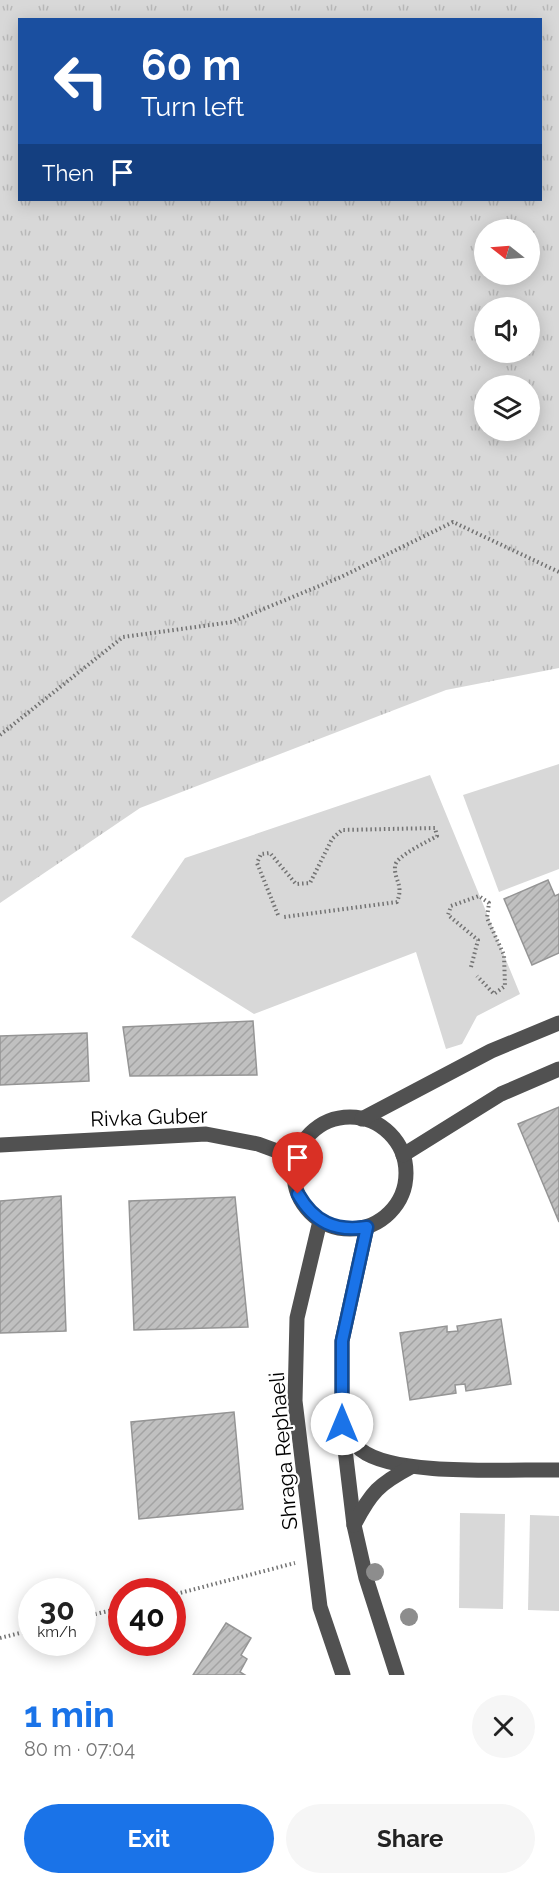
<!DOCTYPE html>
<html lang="en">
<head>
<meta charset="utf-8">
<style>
	:root { --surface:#fff; --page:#f6f6f6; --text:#222; --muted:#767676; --accent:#1a73e8 }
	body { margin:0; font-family:Raleway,sans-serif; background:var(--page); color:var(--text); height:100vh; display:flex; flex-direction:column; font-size:22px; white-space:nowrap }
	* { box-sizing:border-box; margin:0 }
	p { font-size:20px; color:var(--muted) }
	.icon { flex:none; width:33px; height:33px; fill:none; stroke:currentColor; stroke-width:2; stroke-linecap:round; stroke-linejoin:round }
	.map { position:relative; height:1675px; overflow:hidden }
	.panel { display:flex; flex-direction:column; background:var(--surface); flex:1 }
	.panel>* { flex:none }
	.hud { position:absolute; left:18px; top:18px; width:524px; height:183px; border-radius:0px; box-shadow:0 3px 15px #0003; background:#1a4fa0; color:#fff; overflow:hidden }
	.needle { width:39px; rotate:287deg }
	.controls { position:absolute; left:474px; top:219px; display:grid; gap:12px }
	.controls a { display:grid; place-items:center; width:66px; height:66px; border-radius:50%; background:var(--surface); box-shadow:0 3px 15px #0003; font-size:30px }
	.speed { position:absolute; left:18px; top:1578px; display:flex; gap:12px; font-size:30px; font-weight:700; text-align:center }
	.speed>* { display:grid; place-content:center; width:78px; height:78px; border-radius:50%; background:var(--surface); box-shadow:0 3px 15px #0003; line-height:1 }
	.speed small { font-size:15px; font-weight:400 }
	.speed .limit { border:9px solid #d22; background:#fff; color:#111 }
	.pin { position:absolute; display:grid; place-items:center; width:51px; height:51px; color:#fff; margin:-62px -26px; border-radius:50% 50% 50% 0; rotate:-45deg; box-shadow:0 0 6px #0007 }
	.pin .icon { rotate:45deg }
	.me { position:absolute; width:66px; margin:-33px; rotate:0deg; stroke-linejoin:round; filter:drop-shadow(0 0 4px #0008) }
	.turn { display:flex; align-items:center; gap:21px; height:126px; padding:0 24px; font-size:27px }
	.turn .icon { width:78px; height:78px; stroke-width:2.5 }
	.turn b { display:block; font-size:42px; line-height:51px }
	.then { display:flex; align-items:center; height:57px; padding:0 24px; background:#0003; gap:12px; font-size:22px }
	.round { display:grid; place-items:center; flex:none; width:63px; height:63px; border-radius:32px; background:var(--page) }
	.head { display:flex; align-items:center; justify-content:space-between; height:102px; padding:0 24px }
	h1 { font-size:36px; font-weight:700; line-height:45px; color:var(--accent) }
	.button { display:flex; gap:12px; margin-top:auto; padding:12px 24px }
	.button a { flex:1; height:69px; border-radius:36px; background:var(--accent); color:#fff; font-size:24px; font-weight:700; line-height:69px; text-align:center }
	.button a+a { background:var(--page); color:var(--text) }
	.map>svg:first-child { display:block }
</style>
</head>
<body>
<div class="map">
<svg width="559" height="1675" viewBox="0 0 559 1675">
	<defs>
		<pattern id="grass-tufts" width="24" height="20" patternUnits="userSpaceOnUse" patternTransform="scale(1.5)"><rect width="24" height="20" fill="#d8d8d8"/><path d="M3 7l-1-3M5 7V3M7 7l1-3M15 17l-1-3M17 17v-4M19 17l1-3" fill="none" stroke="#b8b8b8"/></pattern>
		<pattern id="building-hatch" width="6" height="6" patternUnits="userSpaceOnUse" patternTransform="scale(1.5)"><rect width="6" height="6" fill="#c0c0c0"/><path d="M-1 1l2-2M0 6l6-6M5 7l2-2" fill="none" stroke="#a3a3a3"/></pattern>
	</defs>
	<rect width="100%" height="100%" fill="#fff"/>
	<path fill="url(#grass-tufts)" fill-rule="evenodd" d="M0 0H559V668L446 690 140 808 0 903ZM20 20H540V200H20ZM484 230H530V274H484ZM484 308H530V352H484ZM484 386H530V430H484Z"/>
	<g fill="#d8d8d8">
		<polygon points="559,764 559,869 499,892 463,795"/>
		<polygon points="430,775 520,994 477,1016 462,1044 446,1049 416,952 254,1014 131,937 185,858"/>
		<polygon points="460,1513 505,1514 503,1609 459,1608"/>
		<polygon points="530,1515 559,1516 559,1611 528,1610"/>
	</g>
	<g fill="url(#building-hatch)" stroke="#959595" stroke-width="1.5">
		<polygon points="548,880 555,896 559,894 559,953 532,965 504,899"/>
		<polygon points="253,1021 257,1075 130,1076 123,1027"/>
		<polygon points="87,1033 89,1081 0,1085 0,1036"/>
		<polygon points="559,1107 559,1222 518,1124"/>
		<polygon points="61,1196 66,1331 0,1333 0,1201"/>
		<polygon points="235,1197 248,1327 134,1330 129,1201"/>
		<polygon points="501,1319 511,1384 466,1391 465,1384 455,1385 456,1393 410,1400 400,1333 447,1326 447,1332 458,1331 457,1326"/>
		<polygon points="234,1412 243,1509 139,1519 131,1422"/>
		<polygon points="226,1623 251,1638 241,1655 247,1659 240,1672 245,1675 193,1675"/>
	</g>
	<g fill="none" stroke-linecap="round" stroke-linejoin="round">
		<g stroke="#737373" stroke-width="4" stroke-dasharray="1.5 3" stroke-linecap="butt">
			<polyline points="0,735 123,637 232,622 341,577 453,522 559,572"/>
			<path d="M278 915 257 863 261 854 270 853 296 884 310 883 332 839 342 830 435 828 437 836C427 842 396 856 395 866 394 881 404 884 397 902L284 917"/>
			<polyline points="471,967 478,940 448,915 451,906 479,896 489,903 487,918 504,955 505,986 494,994 477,976"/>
			<polyline points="172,1595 295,1563"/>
			<polyline points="82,1617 122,1608"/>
			<polyline points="0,1638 32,1630"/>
		</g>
		<g stroke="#515151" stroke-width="15">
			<circle cx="350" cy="1173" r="56"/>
			<polyline points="362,1119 491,1051 559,1023"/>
			<polyline points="0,1145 206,1134 258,1144 296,1158"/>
			<polyline points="403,1155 501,1094 559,1069"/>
			<polyline points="320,1221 297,1318 295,1401 320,1607 343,1675"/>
			<polyline points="367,1227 342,1341 342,1424 354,1525 366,1578 397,1675"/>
			<path d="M342 1424C348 1432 354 1444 361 1450 395 1477 513 1469 559 1470"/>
			<path d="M354 1525C371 1492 379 1484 411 1467"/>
		</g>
	</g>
	<g fill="#8d8d8d">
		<circle cx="375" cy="1572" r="9"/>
		<circle cx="409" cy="1617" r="9"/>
	</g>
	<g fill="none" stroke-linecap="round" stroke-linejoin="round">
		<defs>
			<path id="route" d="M298 1194C314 1222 335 1232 367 1227L342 1341V1424"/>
		</defs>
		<use href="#route" stroke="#114b97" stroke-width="15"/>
		<use href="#route" stroke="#1a73e8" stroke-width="10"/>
	</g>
	<g text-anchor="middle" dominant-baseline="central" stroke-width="4.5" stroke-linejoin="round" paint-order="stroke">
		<g font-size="21" fill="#000" stroke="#fff">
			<text transform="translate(149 1117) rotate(-2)">Rivka Guber</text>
			<text transform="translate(283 1451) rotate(-95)">Shraga Rephaeli</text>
		</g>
	</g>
</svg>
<div class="controls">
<a><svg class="needle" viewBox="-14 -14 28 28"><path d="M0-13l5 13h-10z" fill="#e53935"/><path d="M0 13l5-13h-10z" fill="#767676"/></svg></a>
<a><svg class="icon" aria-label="sound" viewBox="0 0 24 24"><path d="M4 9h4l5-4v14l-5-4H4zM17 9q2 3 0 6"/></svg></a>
<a><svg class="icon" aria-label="layers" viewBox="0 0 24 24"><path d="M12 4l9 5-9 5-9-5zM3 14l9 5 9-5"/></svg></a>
</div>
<div class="speed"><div>30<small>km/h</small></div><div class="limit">40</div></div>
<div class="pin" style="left:298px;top:1194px;background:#d93025"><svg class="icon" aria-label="arrive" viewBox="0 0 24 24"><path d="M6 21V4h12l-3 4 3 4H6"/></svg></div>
<svg class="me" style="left:342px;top:1424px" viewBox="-20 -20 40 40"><circle r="19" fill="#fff"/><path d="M0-13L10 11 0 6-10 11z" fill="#1a73e8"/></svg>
<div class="hud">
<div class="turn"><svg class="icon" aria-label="left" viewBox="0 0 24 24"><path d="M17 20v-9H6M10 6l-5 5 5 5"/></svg><div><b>60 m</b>Turn left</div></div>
<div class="then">Then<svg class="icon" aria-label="arrive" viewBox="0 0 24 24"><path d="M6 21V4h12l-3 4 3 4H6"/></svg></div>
</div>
</div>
<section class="panel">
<div class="head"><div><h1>1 min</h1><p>80 m · 07:04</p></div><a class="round"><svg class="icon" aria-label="close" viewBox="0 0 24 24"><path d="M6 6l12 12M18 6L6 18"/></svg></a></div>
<div class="button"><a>Exit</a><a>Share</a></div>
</section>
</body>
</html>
